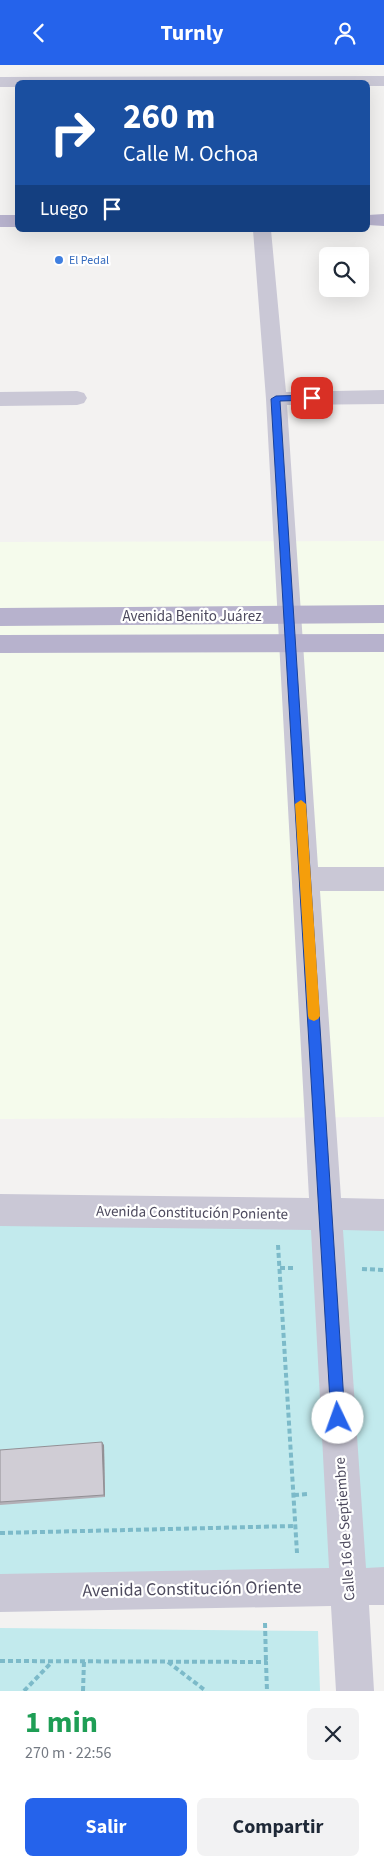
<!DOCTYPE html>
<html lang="es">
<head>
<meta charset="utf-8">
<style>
	:root { --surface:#fff; --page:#f2f2f3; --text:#1f2937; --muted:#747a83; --accent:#2563eb }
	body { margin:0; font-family:"Source Sans 3",sans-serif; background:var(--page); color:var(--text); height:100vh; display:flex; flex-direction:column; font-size:19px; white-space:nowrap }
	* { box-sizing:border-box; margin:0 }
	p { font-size:16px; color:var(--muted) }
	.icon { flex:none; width:28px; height:28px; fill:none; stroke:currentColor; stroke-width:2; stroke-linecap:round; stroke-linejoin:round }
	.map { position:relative; height:1626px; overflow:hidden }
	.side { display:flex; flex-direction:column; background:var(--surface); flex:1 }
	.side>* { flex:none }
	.guide { position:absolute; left:15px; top:15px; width:355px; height:152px; border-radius:8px; box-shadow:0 5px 20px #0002; background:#1a4fa0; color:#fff; overflow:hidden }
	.controls { position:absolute; left:319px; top:182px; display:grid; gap:10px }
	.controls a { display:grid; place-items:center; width:50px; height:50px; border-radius:8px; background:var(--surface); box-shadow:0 5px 20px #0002; font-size:25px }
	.pin { position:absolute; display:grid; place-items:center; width:42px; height:42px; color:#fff; margin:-21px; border-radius:10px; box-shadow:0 2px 8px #0006 }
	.me { position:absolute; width:55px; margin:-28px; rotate:357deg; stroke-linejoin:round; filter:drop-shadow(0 0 4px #0008) }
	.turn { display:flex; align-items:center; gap:18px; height:105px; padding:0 25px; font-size:22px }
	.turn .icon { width:65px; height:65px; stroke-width:2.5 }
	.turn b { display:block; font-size:35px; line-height:42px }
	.then { display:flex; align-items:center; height:48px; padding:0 25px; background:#0003; gap:10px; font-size:19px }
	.round { display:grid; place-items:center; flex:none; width:52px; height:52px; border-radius:8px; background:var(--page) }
	.summary { display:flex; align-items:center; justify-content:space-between; height:85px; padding:0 25px }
	h1 { font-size:30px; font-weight:700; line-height:38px; color:#1e9e55 }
	.cta { display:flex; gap:10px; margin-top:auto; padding:10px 25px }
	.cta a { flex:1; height:58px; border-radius:8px; background:var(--accent); color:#fff; font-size:20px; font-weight:700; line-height:58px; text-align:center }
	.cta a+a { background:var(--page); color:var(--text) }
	header { display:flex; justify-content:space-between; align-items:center; height:65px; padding:0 25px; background:var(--accent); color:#fff; font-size:22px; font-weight:700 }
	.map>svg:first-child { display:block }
</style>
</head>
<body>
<header><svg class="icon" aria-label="back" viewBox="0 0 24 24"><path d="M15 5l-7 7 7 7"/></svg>Turnly<svg class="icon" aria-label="person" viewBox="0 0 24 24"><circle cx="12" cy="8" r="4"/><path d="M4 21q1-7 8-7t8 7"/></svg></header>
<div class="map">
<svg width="384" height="1626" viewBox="0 0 384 1626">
	<rect width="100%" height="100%" fill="#f3f2f1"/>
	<polygon fill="#f5fbec" points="384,476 384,1052 0,1054 0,477"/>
	<g fill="#c2eaed">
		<polygon points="0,1149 384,1150 384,1521 0,1527"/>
		<polygon points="0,1563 318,1566 320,1626 0,1626"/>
	</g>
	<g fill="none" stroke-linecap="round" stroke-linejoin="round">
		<g stroke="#7cbac9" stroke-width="4" stroke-dasharray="5 3" stroke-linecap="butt">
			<polyline points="278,1180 297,1488"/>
			<polyline points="280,1203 296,1203"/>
			<polyline points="362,1204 384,1205"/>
			<polyline points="294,1430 308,1429"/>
			<polyline points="0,1468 295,1461"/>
			<polyline points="265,1558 266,1597"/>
			<polyline points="0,1596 266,1597 267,1626"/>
			<polyline points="168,1597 206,1626"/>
			<polyline points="24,1626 52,1597"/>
			<polyline points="83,1626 84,1596"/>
		</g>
		<g fill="#cac8d6" fill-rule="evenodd">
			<polygon points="384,11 384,21 368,21 368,18 18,18 18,22 0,22 0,12"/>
			<polygon points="253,165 271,165 286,327 384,325 384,339 287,340 318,802 384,802 384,826 320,826 341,1133 384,1134 384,1166 343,1165 366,1503 384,1502 384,1540 369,1540 374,1626 336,1626 331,1541 0,1547 0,1509 329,1503 311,1165 0,1161 0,1129 309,1133 266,334"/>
			<polygon points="77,326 84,328 87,333 84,338 77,340 0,341 0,327"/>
		</g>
		<g fill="#b7b2cd" fill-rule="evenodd">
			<polygon points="384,149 384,161 368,160 368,150"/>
			<rect x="0" y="150" width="18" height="12"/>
			<polygon points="384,540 384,558 0,561 0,543"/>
			<polygon points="384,569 384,587 0,588 0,570"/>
		</g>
	</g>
	<polygon fill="#b3b0b7" points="104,1380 105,1432 0,1440 0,1385"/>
	<polygon fill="#929095" points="102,1377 104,1380 105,1432 104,1430"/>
	<polygon fill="#d0cdd5" stroke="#929095" points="102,1377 104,1430 0,1437 0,1385"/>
	<polygon fill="#2563eb" stroke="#184099" points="312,330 316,333 315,335 280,336 345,1353 343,1358 338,1360 333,1358 331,1353 271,334 276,331"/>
	<polygon fill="#f59e0b" points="301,735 306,739 320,951 318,954 314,956 309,954 308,951 295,739"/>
	<circle fill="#3f7fe0" stroke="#fff" stroke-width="2" cx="59" cy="195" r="5"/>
	<g text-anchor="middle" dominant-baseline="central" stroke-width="4.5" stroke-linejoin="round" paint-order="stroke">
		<g font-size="12" fill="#366cbe" stroke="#fff" text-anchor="start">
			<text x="69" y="195">El Pedal</text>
		</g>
		<g font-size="15" fill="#4c495d" stroke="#fff">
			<text x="192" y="551">Avenida Benito Juárez</text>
			<text transform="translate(192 1148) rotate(1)">Avenida Constitución Poniente</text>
			<text transform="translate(345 1464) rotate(-94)">Calle 16 de Septiembre</text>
		</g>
		<g font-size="18" fill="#4c495d" stroke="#fff">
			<text transform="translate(192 1524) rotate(-1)">Avenida Constitución Oriente</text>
		</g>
	</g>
</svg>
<div class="controls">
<a><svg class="icon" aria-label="search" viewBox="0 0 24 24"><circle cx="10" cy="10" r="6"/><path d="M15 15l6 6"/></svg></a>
</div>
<div class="pin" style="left:312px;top:333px;background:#d93025"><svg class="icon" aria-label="arrive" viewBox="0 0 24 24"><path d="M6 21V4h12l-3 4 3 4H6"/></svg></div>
<svg class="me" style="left:338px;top:1353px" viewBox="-20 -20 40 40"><circle r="19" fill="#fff"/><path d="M0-13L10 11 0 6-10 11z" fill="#2563eb"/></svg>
<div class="guide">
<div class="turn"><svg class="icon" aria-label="right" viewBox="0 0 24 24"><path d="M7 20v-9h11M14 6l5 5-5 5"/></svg><div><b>260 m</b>Calle M. Ochoa</div></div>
<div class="then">Luego<svg class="icon" aria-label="arrive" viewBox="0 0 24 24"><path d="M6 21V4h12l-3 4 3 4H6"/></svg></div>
</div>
</div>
<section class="side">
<div class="summary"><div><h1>1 min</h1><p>270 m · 22:56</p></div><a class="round"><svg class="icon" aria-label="close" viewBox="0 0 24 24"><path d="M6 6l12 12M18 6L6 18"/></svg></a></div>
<div class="cta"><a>Salir</a><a>Compartir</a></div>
</section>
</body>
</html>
